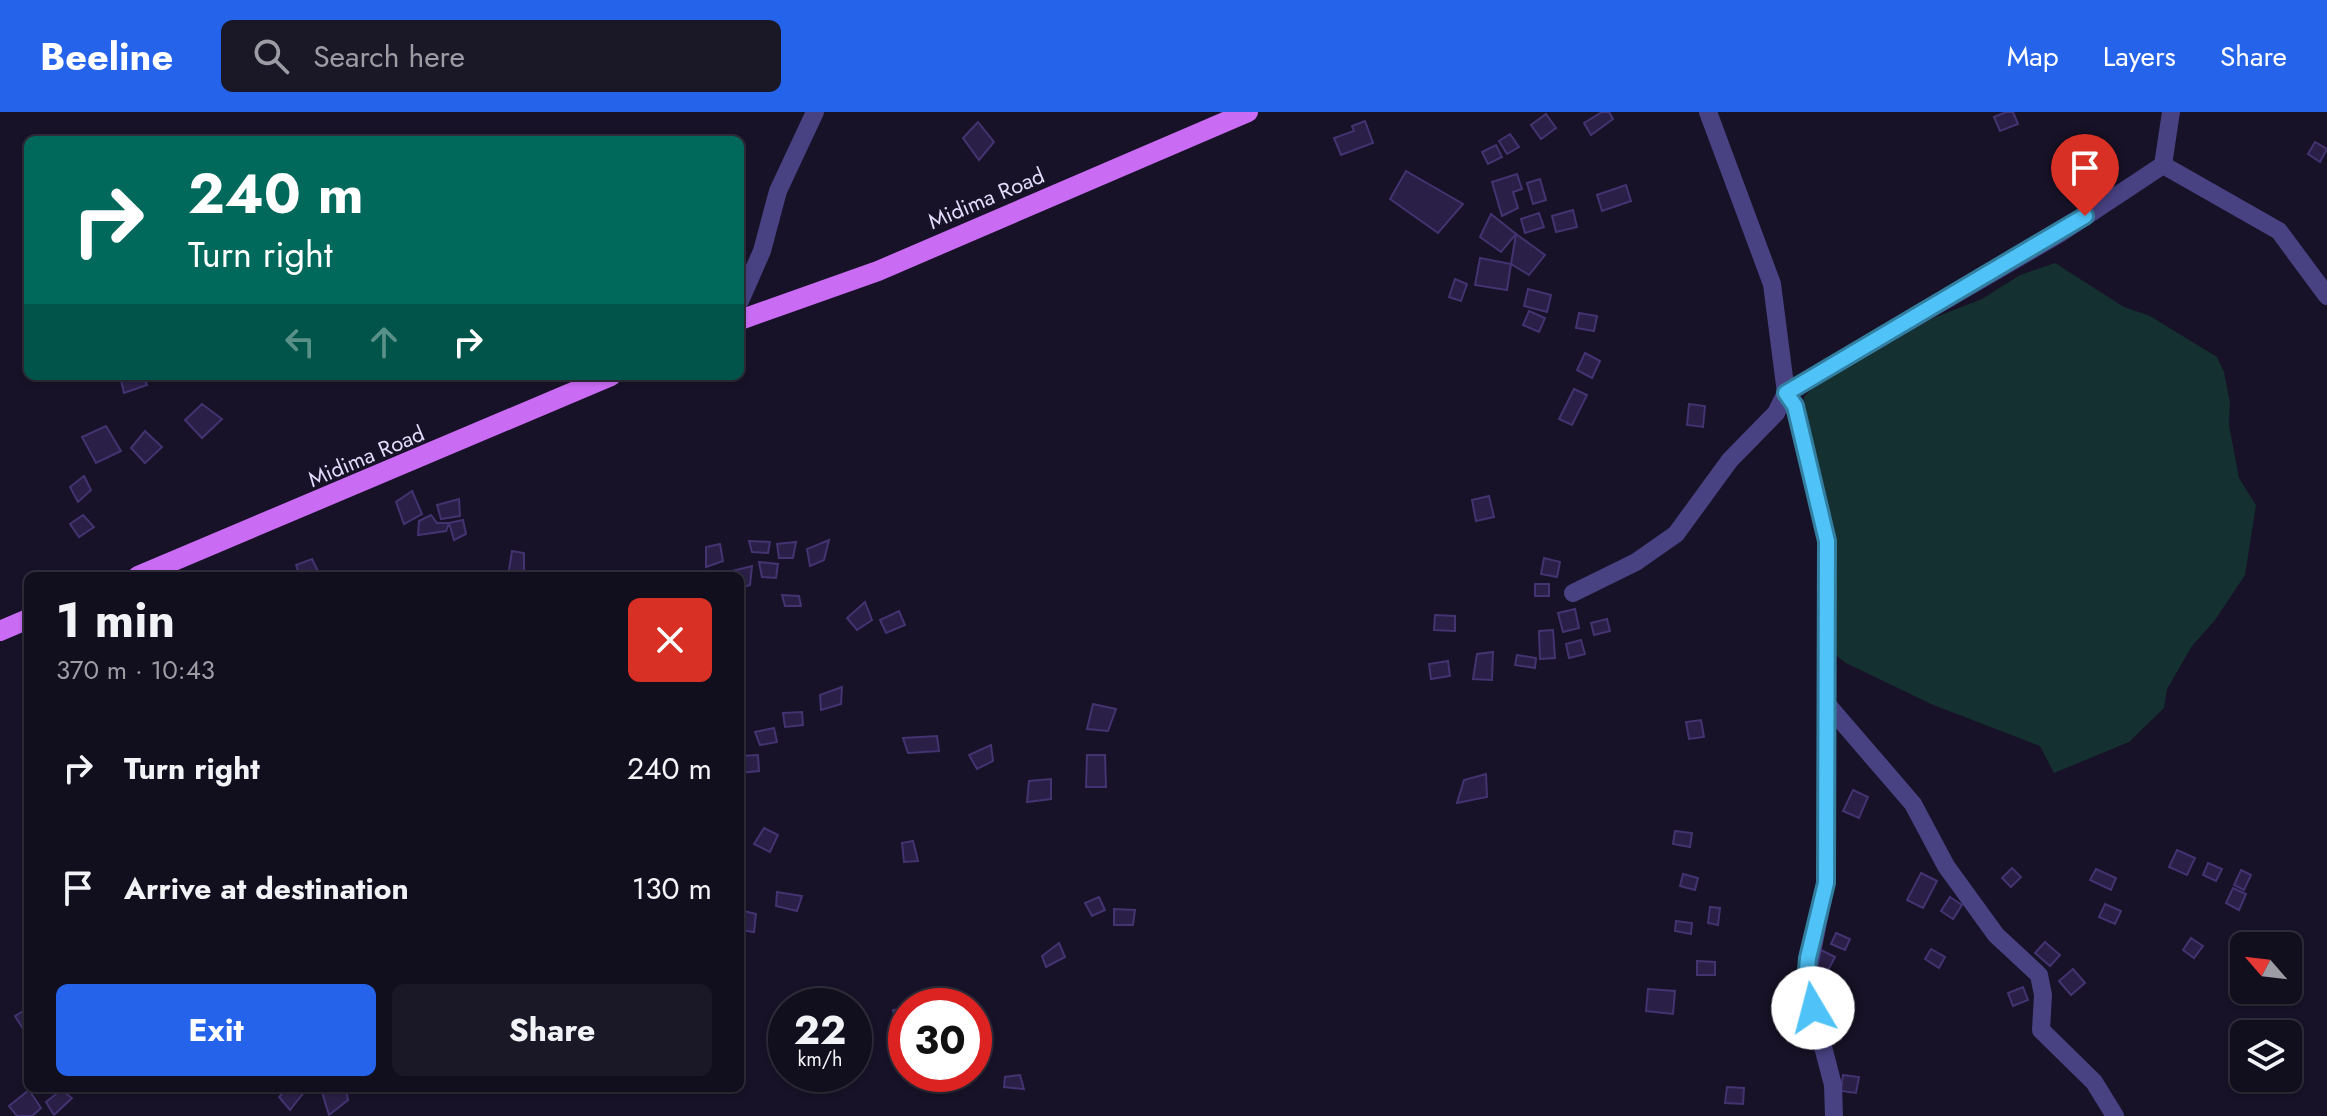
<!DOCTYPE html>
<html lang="en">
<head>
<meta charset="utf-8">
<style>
	:root { --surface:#110e1d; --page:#1a1726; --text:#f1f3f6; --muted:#9c9ca4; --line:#302e3b; --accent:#2563eb }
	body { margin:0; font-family:Jost,sans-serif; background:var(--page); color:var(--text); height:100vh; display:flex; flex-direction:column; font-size:30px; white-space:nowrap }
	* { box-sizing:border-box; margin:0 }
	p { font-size:26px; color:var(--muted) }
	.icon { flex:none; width:44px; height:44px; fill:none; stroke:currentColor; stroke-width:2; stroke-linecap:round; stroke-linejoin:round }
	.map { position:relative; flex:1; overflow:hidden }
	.side { position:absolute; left:24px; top:460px; width:720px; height:520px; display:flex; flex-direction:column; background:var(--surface); border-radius:12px; box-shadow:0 2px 6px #0004,0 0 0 2px var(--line) }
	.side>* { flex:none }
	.hud { position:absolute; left:24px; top:24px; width:720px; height:244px; border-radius:12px; box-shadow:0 2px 6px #0004,0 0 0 2px var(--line); background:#00695c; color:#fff; overflow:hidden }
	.needle { width:52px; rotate:298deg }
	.buttons { position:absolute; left:2230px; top:820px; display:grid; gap:16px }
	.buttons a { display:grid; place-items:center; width:72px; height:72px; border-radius:12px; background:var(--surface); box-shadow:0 2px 6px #0004,0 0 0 2px var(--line); font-size:40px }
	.speed { position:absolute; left:768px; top:876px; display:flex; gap:16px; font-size:40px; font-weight:700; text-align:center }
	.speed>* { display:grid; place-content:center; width:104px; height:104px; border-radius:50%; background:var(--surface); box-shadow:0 2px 6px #0004,0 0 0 2px var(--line); line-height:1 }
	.speed small { font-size:20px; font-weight:400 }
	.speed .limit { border:12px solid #d22; background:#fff; color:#111 }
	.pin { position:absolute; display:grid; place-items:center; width:68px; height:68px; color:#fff; margin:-82px -34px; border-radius:50% 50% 50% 0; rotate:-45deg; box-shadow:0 0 8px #0007 }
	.pin .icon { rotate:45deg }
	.me { position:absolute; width:88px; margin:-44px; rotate:352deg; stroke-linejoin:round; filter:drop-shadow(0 0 6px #0008) }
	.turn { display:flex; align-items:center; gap:28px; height:168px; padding:0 32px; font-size:36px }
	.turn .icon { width:104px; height:104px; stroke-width:2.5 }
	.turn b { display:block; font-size:56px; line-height:68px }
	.lanes { display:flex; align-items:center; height:76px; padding:0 32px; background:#0003; justify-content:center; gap:40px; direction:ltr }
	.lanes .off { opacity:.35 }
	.round { display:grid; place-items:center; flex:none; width:84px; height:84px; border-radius:12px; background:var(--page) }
	.headline { display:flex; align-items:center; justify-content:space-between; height:136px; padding:0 32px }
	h1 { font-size:48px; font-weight:700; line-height:60px }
	.button { display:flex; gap:16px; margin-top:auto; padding:16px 32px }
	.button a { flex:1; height:92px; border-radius:12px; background:var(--accent); color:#fff; font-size:32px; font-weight:700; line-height:92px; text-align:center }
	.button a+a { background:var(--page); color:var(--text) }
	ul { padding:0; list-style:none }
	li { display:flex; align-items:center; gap:24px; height:120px; padding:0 32px }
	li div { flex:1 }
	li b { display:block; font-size:30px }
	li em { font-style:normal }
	header { display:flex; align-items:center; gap:48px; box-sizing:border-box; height:112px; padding:0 40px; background:var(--accent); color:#fff }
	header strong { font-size:38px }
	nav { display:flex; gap:44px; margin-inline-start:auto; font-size:28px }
	.search { width:560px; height:72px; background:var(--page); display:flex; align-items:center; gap:20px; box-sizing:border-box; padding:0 28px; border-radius:12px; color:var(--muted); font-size:30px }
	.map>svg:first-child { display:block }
</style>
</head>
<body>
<header>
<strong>Beeline</strong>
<div class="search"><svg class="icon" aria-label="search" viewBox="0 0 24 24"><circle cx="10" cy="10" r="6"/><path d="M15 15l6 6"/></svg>Search here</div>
<nav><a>Map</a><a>Layers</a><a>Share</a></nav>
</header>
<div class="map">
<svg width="2327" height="1004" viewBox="0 0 2327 1004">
	<rect width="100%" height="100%" fill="#171227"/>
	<polygon fill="#153030" points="2055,151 2124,195 2150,204 2217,245 2224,260 2230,291 2229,313 2239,366 2256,393 2245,463 2215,508 2192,534 2167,577 2164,596 2129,630 2054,661 2040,634 1931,592 1846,551 1833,541 1801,300 1804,285 1812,277 1864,245 1931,207 1982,187 2020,163"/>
	<g fill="#2a1f46" stroke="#433370" stroke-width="2">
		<polygon points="1602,0 1609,0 1613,7 1591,23 1584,11"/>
		<polygon points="2006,0 2013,0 2018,12 2000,19 1994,5"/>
		<polygon points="1546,2 1556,16 1541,27 1531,13"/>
		<polygon points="1365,9 1373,31 1341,43 1334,26 1354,19 1352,14"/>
		<polygon points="978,10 994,30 979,48 963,26"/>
		<polygon points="1510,22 1519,35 1507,42 1499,29"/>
		<polygon points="2315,30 2327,37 2320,50 2308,42"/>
		<polygon points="1496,33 1502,45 1488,52 1482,40"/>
		<polygon points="1406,59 1463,92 1438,121 1390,87"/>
		<polygon points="1517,62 1522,77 1513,80 1518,96 1502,104 1492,70"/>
		<polygon points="1540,67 1546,88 1533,92 1527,71"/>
		<polygon points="1626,73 1631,89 1602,99 1597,83"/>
		<polygon points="1573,98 1577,115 1556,120 1552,104"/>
		<polygon points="1539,101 1544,115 1525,121 1521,107"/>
		<polygon points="1491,102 1516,122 1501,140 1480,125"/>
		<polygon points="1516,122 1545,143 1529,163 1511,152"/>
		<polygon points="1480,146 1511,152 1507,178 1475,173"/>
		<polygon points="1455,167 1467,172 1461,189 1449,185"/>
		<polygon points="1528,177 1551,183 1547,200 1524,194"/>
		<polygon points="1529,199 1545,206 1539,220 1523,213"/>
		<polygon points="1579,201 1597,204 1594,219 1576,216"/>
		<polygon points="1585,241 1600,249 1592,266 1577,258"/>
		<polygon points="120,264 143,264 147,273 124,281"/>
		<polygon points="1574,277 1587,283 1572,313 1559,307"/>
		<polygon points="202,292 222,307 202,326 185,308"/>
		<polygon points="1689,292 1705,294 1703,315 1687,313"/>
		<polygon points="106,314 121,339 96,351 82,325"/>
		<polygon points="145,319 162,335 145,351 131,336"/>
		<polygon points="84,364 91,378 78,390 70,375"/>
		<polygon points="412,379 422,402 404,412 396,390"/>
		<polygon points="1489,384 1494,405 1476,409 1472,388"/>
		<polygon points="459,387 460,404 441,407 437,393"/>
		<polygon points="83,403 94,415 79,425 70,412"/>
		<polygon points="431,403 437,411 449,411 446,419 418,423 419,409"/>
		<polygon points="463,408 466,422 454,428 449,411"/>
		<polygon points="829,428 824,448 810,454 807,437"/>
		<polygon points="749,429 770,430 768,441 752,440"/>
		<polygon points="796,430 793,446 779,446 777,432"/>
		<polygon points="720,432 723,449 706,455 706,435"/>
		<polygon points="512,439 524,441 524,464 508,464"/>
		<polygon points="1544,446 1560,450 1557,465 1541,462"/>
		<polygon points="312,447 318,459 300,464 296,453"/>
		<polygon points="759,450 778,452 776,466 762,465"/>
		<polygon points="752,454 750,473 740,476 740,464 729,464 728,460"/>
		<rect x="1535" y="472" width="14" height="12"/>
		<polygon points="782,483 799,484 801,494 785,494"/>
		<polygon points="865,490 872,508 857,518 847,506"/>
		<polygon points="1575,497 1579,516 1563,520 1558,501"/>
		<polygon points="899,499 905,513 886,521 880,508"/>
		<polygon points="1435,503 1455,504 1455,519 1434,518"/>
		<polygon points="1607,507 1610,519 1594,523 1591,511"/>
		<polygon points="1553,518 1555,546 1540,547 1539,519"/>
		<polygon points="1581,528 1585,542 1569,546 1566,532"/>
		<polygon points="1493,540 1492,568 1473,567 1477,542"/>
		<polygon points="1517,543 1536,546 1535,556 1515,553"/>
		<polygon points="1448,549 1450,564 1431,567 1429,552"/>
		<polygon points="842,575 841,592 821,598 820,583"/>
		<polygon points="1093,592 1116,597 1108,619 1087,617"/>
		<polygon points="802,600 803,613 785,615 783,601"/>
		<polygon points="1701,608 1704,625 1689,627 1686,610"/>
		<polygon points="774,616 777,630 760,633 755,620"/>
		<polygon points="937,624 939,639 908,641 903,626"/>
		<polygon points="991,633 993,649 977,657 969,643"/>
		<polygon points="758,643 759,659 740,661 740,644"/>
		<polygon points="1087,643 1105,643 1106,675 1086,675"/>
		<polygon points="1486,662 1487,685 1457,691 1464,668"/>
		<polygon points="1051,667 1051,687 1027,690 1029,669"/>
		<polygon points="1853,678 1868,685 1859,706 1843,699"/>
		<polygon points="764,716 778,723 770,740 754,732"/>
		<polygon points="1675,719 1692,721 1690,735 1673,732"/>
		<polygon points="913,729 918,749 904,750 902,731"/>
		<polygon points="2177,738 2195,746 2187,763 2169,755"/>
		<polygon points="2208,751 2222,757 2216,769 2203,763"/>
		<polygon points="2012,756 2021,765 2011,775 2002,766"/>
		<polygon points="2096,757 2116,766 2111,778 2090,768"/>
		<polygon points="2241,758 2251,763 2244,778 2234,773"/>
		<polygon points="1921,761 1937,769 1923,796 1907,788"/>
		<polygon points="1683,762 1698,766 1695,778 1680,774"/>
		<polygon points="2233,776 2246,782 2239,798 2226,791"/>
		<polygon points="777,780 802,784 797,799 776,794"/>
		<polygon points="1099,785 1105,798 1092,804 1085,791"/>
		<polygon points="1950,785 1962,793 1953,807 1941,799"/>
		<polygon points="2105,792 2121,799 2115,812 2099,805"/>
		<polygon points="1710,795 1720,796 1718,813 1708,811"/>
		<polygon points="1114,797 1135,798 1133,813 1114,813"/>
		<polygon points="740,798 756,802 754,820 740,818"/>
		<polygon points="1676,809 1692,811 1691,822 1675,819"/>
		<polygon points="1836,821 1850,827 1845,838 1831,832"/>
		<polygon points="2191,826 2203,834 2194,846 2183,838"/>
		<polygon points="2045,830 2060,843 2050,854 2035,841"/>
		<polygon points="1059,831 1065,845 1046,855 1042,844"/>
		<polygon points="1931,837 1945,845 1939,856 1925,847"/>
		<polygon points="1821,838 1835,845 1827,860 1814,852"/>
		<polygon points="1697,849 1715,850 1715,863 1697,863"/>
		<polygon points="2073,857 2085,871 2071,883 2059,869"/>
		<polygon points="2023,875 2028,888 2013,894 2008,881"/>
		<polygon points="1648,877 1675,879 1673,902 1646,899"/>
		<polygon points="28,896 28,918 25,920 15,904"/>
		<polygon points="906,896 906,910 897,913 893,898"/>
		<polygon points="1020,963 1024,977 1004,975 1005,965"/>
		<polygon points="1843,963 1859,965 1856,981 1841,979"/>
		<polygon points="1727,975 1744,976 1743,992 1725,991"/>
		<polygon points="287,976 305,979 290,998 279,985"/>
		<polygon points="333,976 346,976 348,988 329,1003 322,980"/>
		<polygon points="29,978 41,996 32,1004 17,1004 9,994"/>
		<polygon points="61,978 72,986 54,1003 46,990"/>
	</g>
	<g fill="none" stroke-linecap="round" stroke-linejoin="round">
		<g stroke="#484182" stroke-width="18">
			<polyline points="1708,0 1772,172 1786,281 1795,294 1827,429 1826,771 1806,870 1833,973 1834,1004"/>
			<polyline points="2163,53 2279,119 2327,184"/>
			<polyline points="740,189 762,139 778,79 815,0"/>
			<polyline points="1573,481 1636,450 1676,422 1730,348 1776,301 1786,281 2059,122 2163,53 2171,0"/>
			<polyline points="1826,591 1913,692 1946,754 1996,823 2039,863 2043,883 2041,918 2094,970 2115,1004"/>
		</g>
		<g stroke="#c96bf3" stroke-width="20">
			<polyline points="740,208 878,159 1248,0"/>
			<polyline points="138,464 611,264"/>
			<polyline points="0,519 28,507"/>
		</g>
	</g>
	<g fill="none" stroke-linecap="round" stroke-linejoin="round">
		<defs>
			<polyline id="route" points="1813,896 1806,870 1808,846 1826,771 1827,429 1795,294 1786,281 2085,104"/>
		</defs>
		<use href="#route" stroke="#337fa1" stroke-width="20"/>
		<use href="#route" stroke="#4fc3f7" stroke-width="14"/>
	</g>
	<g text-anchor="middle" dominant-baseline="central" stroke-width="6" stroke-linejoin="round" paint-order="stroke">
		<g font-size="22" fill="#e1dbfc" stroke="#171227">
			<text transform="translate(986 86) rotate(-23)">Midima Road</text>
			<text transform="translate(366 344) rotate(-23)">Midima Road</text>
		</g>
	</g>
</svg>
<div class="buttons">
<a><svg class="needle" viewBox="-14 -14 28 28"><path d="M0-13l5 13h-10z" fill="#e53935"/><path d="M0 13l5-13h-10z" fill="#9c9ca4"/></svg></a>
<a><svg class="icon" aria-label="layers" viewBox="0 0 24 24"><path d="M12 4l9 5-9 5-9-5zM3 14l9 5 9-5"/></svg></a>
</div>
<div class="speed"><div>22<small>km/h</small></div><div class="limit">30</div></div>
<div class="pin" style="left:2085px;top:104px;background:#d93025"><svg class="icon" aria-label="arrive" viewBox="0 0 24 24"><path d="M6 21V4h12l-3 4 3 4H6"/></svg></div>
<svg class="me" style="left:1813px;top:896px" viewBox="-20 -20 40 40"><circle r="19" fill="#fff"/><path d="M0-13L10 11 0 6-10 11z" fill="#4fc3f7"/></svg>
<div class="hud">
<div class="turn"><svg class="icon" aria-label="right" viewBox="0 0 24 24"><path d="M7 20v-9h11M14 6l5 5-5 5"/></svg><div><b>240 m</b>Turn right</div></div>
<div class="lanes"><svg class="icon off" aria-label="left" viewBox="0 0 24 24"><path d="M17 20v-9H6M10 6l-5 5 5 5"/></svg><svg class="icon off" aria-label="ahead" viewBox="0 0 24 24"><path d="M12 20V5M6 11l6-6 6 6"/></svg><svg class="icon" aria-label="right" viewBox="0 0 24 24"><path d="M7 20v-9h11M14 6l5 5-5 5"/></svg></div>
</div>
<section class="side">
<div class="headline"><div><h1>1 min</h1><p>370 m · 10:43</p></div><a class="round" style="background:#d93025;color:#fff"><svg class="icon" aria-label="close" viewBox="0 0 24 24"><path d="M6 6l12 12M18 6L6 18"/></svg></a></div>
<ul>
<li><svg class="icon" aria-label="right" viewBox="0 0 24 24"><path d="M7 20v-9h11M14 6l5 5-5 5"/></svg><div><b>Turn right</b></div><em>240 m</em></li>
<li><svg class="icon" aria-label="arrive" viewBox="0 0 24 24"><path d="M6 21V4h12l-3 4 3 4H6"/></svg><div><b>Arrive at destination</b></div><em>130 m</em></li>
</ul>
<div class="button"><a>Exit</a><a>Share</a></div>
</section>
</div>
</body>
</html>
